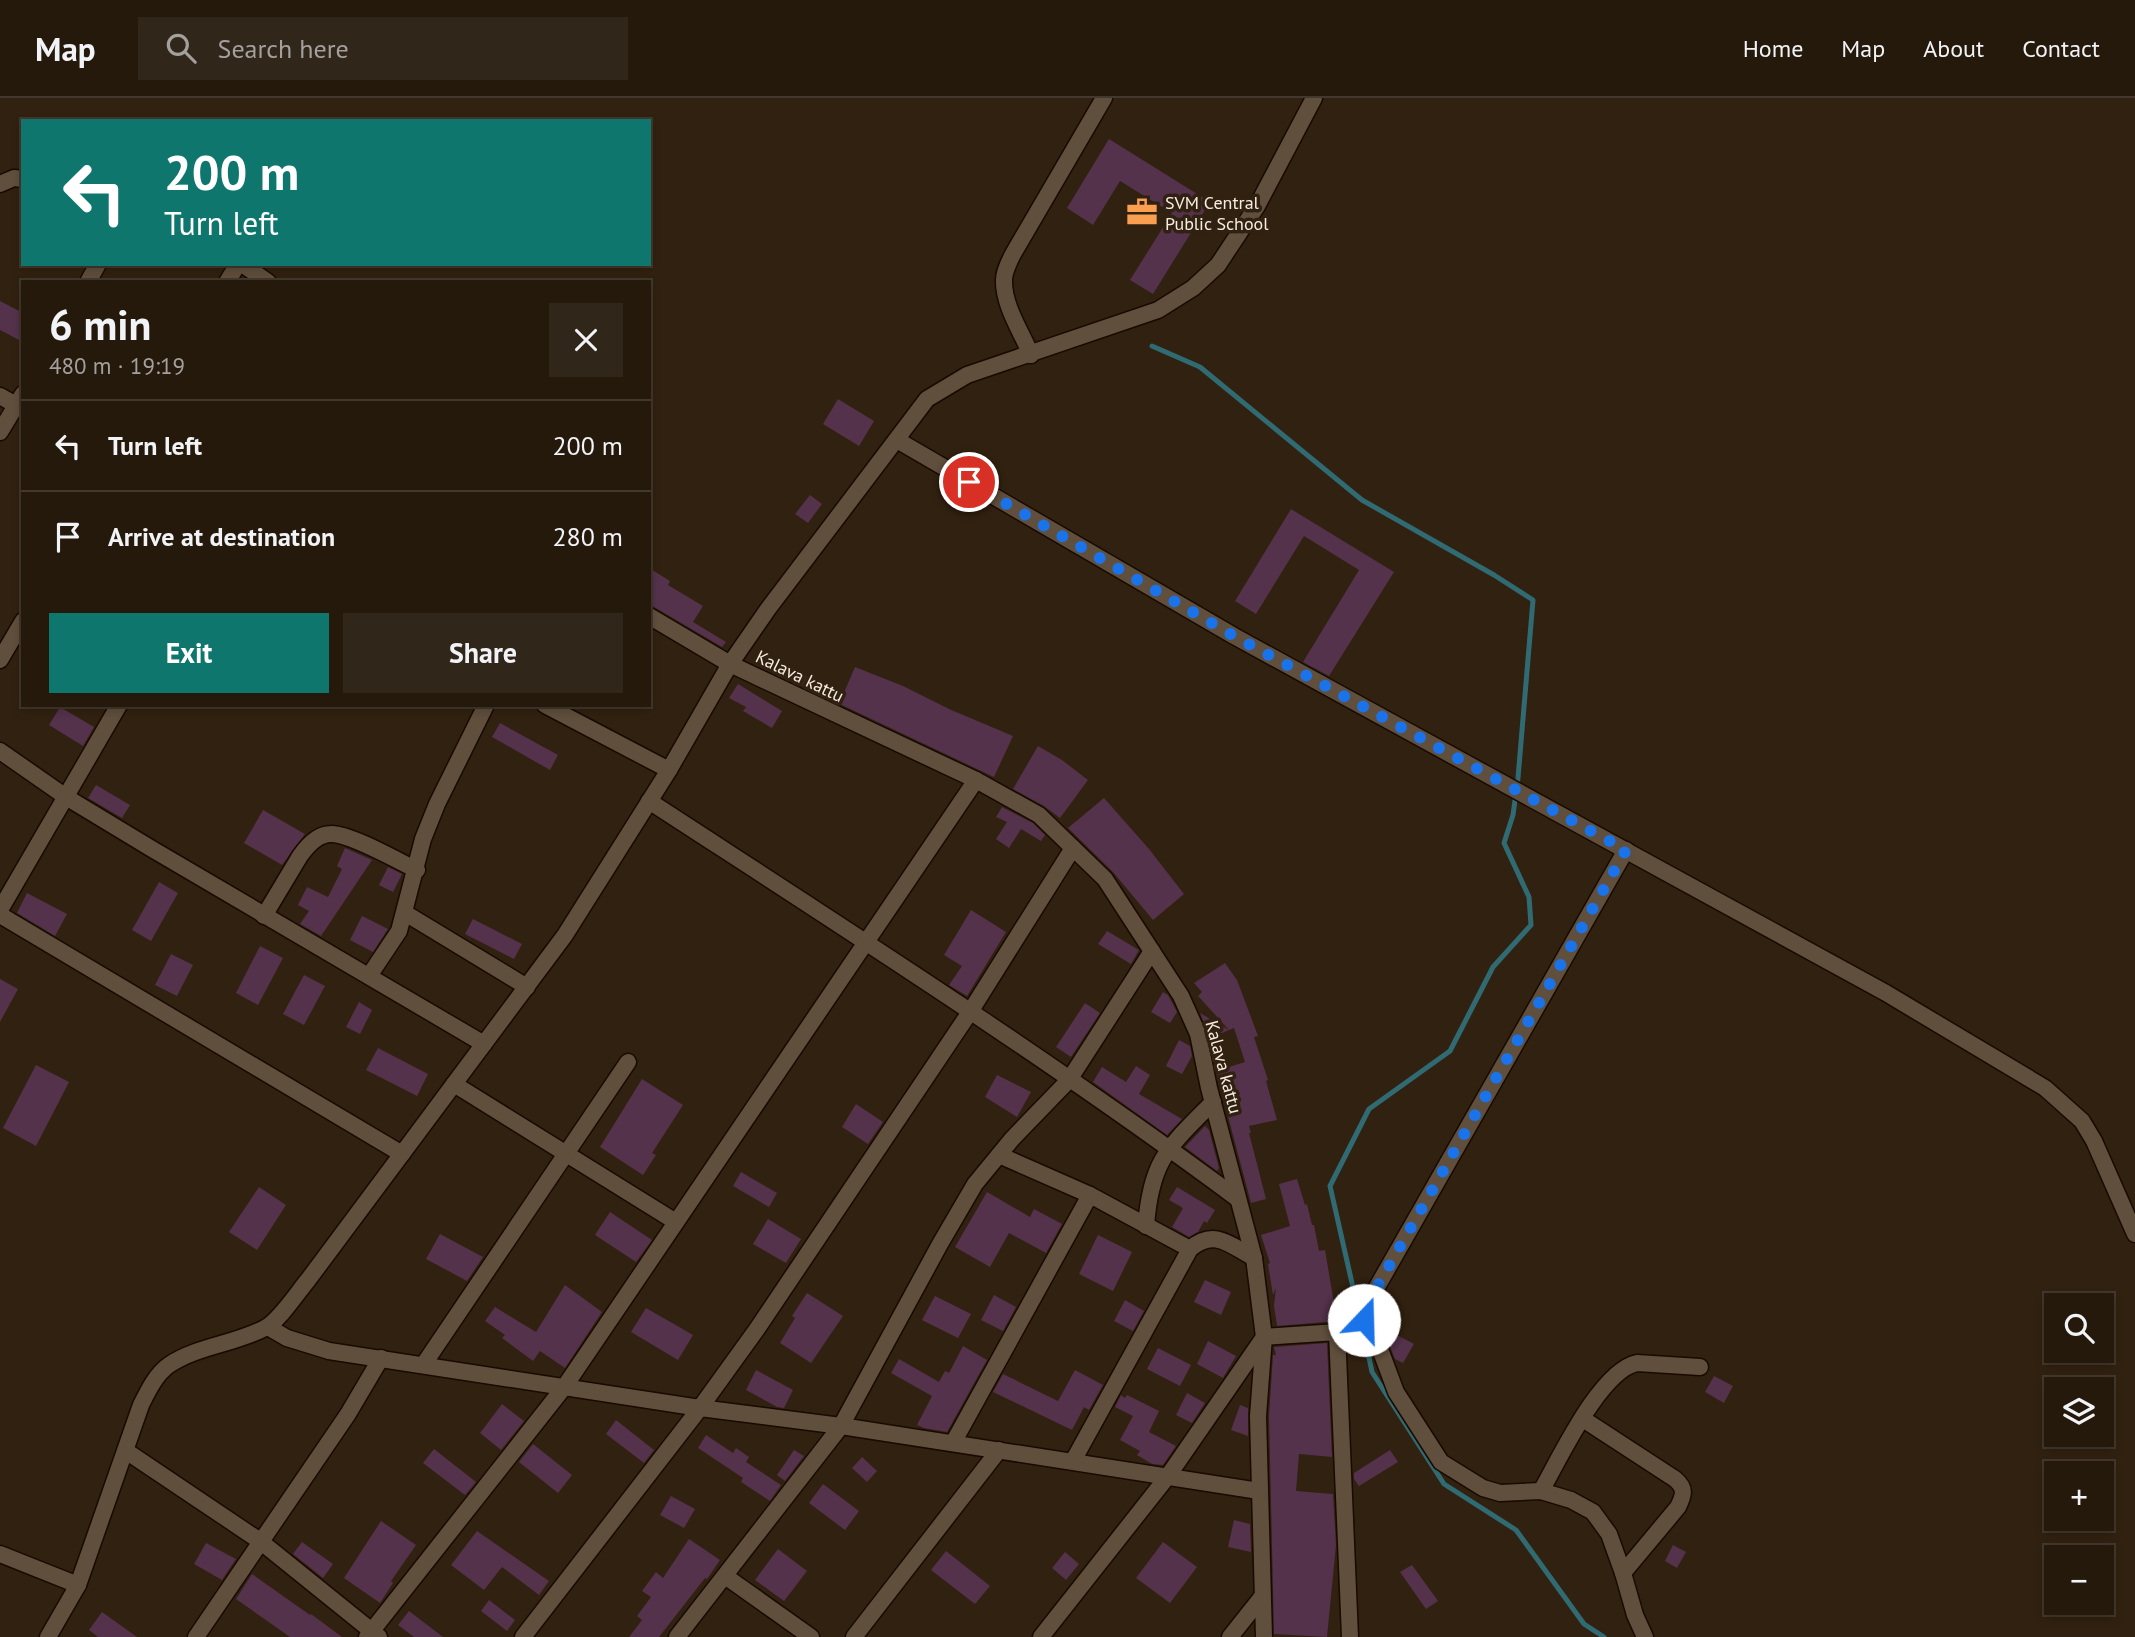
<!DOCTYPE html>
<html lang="en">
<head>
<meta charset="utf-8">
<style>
	:root { --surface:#25190c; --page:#31261a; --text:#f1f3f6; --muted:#a3a09d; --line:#42382d; --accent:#0f766e }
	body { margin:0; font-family:"PT Sans",sans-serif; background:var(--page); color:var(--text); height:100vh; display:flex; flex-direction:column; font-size:26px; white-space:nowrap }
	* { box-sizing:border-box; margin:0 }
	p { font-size:23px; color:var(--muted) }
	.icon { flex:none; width:38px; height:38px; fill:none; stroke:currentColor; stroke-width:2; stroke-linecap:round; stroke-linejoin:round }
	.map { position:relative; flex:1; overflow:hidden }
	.drawer { position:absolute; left:21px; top:182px; width:630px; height:427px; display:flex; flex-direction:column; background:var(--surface); border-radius:0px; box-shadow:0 4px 10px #0003,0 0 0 2px var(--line) }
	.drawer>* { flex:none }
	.top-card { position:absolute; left:21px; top:21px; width:630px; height:147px; border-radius:0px; box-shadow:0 4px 10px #0003,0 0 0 2px var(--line); background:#0f766e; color:#fff; overflow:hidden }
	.fabs { position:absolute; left:2044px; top:1195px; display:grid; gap:14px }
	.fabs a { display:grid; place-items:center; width:70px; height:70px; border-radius:0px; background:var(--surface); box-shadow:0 4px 10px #0003,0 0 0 2px var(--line); font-size:35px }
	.pin { position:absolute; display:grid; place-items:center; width:60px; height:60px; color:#fff; margin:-30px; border:4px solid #fff; border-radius:50%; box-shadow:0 2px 7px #0007 }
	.me { position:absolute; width:77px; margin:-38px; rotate:21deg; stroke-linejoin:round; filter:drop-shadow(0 0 5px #0008) }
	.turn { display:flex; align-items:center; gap:24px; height:147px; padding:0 28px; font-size:32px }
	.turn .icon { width:91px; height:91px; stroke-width:2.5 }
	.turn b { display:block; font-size:49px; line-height:60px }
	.round { display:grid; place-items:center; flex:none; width:74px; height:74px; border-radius:0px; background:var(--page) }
	.summary { display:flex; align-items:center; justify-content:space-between; height:119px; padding:0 28px }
	h1 { font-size:42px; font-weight:700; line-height:52px }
	.button { display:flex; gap:14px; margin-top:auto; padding:14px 28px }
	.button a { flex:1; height:80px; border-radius:0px; background:var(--accent); color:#fff; font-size:28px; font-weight:700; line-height:80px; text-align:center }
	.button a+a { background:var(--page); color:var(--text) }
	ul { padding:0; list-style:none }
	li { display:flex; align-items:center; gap:21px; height:91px; padding:0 28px; border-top:2px solid var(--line) }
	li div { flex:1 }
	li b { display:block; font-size:26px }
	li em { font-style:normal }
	header { display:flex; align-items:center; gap:42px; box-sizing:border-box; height:98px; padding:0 35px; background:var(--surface); border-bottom:2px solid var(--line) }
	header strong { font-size:33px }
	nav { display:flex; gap:38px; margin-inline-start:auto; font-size:24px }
	.search { width:490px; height:63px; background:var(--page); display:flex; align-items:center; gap:18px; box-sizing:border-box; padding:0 24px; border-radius:0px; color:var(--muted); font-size:26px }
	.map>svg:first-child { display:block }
</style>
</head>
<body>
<header>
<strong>Map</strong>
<div class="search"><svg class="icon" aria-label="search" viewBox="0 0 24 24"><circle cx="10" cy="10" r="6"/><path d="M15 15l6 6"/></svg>Search here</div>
<nav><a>Home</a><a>Map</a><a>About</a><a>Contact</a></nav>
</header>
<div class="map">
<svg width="2135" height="1539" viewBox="0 0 2135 1539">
	<rect width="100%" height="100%" fill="#312110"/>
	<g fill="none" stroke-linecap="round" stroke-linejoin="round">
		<g stroke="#306b73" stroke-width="5">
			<polyline points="1152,248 1200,269 1362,402 1494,477 1533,502 1518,680 1513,717 1504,745 1529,799 1531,827 1493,869 1450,953 1369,1011 1330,1088 1359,1216"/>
			<polyline points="1364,1236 1372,1274 1444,1386 1516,1432 1584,1526 1604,1539"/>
		</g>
	</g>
	<g fill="#54324b">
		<polygon points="1109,41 1210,104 1153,196 1130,182 1172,115 1120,83 1093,127 1067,110"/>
		<polygon points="0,203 23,215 23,244 0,232"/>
		<polygon points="838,301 874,323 859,348 823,326"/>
		<polygon points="810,397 822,406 808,425 795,416"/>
		<polygon points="1291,411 1394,474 1329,578 1303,564 1359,472 1304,438 1256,516 1235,503"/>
		<polygon points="649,470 670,483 668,487 703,508 693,524 726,544 722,549 649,506"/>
		<polygon points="855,569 903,588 949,611 1013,638 994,679 789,582 792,576 801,580 802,576 843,597"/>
		<polygon points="738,586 782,613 772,630 743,613 746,609 729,600"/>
		<polygon points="60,609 94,629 83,648 49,627"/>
		<polygon points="500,625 558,657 550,672 492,639"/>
		<polygon points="1038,648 1062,662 1088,682 1060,720 1044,708 1013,691"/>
		<polygon points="96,687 130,707 122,720 88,700"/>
		<polygon points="1104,700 1149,751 1184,796 1153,822 1113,774 1068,730"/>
		<polygon points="1002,709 1033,725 1045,737 1041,743 1021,731 1009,750 996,741 1007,724 996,719"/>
		<polygon points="263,712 305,736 282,767 244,745"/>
		<polygon points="345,750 372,762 321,838 300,826 309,813 298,807 307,789 328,799 342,771 337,768"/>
		<polygon points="388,769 402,776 393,794 379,787"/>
		<polygon points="159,784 178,795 151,843 132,832"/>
		<polygon points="27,795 67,816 55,838 17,815"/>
		<polygon points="971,812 1006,834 967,898 949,887 962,868 944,857"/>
		<polygon points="362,818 388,831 373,854 350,842"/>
		<polygon points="473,821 522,846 514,861 465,836"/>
		<polygon points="1107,833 1139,852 1131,866 1098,846"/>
		<polygon points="260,848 283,860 258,907 236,895"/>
		<polygon points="171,856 193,867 177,898 155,887"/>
		<polygon points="1225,865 1237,882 1258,938 1254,939 1268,982 1266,983 1277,1022 1249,1028 1251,1035 1249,1035 1266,1101 1251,1105 1216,973 1245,964 1234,930 1210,940 1200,915 1229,932 1198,898 1202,894 1194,885"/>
		<polygon points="304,877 325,888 304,927 283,916"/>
		<polygon points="0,881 18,891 0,924"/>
		<polygon points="1163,894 1168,897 1177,914 1170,925 1151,914"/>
		<polygon points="359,904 372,912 360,936 346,929"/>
		<polygon points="1085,905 1100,915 1071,959 1056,949"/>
		<polygon points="1179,942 1190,948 1192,958 1182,976 1166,968"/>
		<polygon points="378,950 428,976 417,998 366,972"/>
		<polygon points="36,967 69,984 36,1048 3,1030"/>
		<polygon points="1136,968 1150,977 1139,996 1182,1021 1167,1037 1093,984 1102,969 1126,984"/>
		<polygon points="997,977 1031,994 1017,1019 985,999"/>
		<polygon points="642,981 683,1007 652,1055 656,1057 643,1077 600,1049"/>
		<polygon points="856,1006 883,1024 868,1046 842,1029"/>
		<polygon points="1205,1028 1209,1032 1219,1070 1217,1073 1185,1049"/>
		<polygon points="741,1074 777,1095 769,1109 733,1088"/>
		<polygon points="1297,1081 1305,1107 1307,1106 1312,1127 1314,1127 1319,1153 1325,1152 1337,1223 1277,1228 1274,1208 1276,1190 1273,1197 1268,1166 1270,1165 1261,1137 1290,1128 1279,1086"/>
		<polygon points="259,1089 286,1107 257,1152 229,1134"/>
		<polygon points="1177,1089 1215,1112 1207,1125 1204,1123 1198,1134 1189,1139 1172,1129 1183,1110 1169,1102"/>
		<polygon points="987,1094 1030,1119 1034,1111 1062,1126 1046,1155 1009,1135 990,1169 955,1149"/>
		<polygon points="610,1114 652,1142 636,1164 595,1137"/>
		<polygon points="768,1121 801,1141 786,1165 753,1146"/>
		<polygon points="440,1136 483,1159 467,1183 426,1161"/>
		<polygon points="1098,1137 1132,1154 1113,1193 1079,1176"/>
		<polygon points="1205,1182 1231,1194 1221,1217 1194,1204"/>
		<polygon points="565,1187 602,1214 565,1270 540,1253 533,1263 502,1240 505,1237 485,1223 495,1209 536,1234"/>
		<polygon points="807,1195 843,1218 811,1265 780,1245 795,1220 792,1218"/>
		<polygon points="994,1197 1016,1209 1003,1233 981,1222"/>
		<polygon points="935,1198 971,1216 958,1240 922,1222"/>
		<polygon points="1125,1202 1144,1213 1133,1233 1114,1223"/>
		<polygon points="646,1210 693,1237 678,1262 631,1234"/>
		<polygon points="1397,1237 1414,1246 1403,1265 1395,1261 1390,1249"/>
		<polygon points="1208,1243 1236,1258 1223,1280 1197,1266"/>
		<polygon points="1327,1245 1332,1359 1299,1356 1296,1393 1333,1396 1336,1447 1327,1539 1274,1536 1269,1318 1273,1257 1276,1257 1274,1249"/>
		<polygon points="963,1248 987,1262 947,1334 924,1330 917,1327 932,1298 891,1275 899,1261 939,1284 945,1273 949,1275"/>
		<polygon points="1158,1250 1191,1267 1180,1288 1147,1271"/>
		<polygon points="756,1272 793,1292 784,1310 777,1309 746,1292"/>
		<polygon points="1075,1272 1103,1287 1089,1312 1084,1309 1072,1332 993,1294 1003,1276 1058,1303"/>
		<polygon points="1714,1278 1733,1288 1724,1305 1705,1294"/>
		<polygon points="1187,1295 1205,1305 1192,1325 1176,1317"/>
		<polygon points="1121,1297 1125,1300 1127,1297 1159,1313 1149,1334 1176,1348 1163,1367 1152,1366 1137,1357 1140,1353 1120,1342 1133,1318 1115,1309"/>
		<polygon points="502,1306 524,1323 501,1352 480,1335"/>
		<polygon points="1240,1307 1248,1310 1248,1338 1231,1332"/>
		<polygon points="616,1322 654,1352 644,1365 606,1336"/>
		<polygon points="706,1337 733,1355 736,1350 749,1359 746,1364 781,1387 770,1403 741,1384 743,1380 698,1350"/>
		<polygon points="533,1346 572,1377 558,1395 519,1364"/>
		<polygon points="434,1351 476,1384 465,1397 423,1365"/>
		<polygon points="794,1352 804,1358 785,1383 777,1377"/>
		<polygon points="1390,1352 1398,1364 1359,1388 1354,1381 1354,1375"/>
		<polygon points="862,1359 877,1373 867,1384 852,1370"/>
		<polygon points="823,1386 859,1413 845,1432 809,1405"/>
		<polygon points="671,1398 695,1411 684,1430 660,1417"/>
		<polygon points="1234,1422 1250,1426 1251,1454 1228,1449"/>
		<polygon points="381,1423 416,1447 391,1483 393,1485 380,1505 344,1480"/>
		<polygon points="477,1433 549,1483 539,1497 502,1469 484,1492 451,1467"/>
		<polygon points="689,1441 720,1462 707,1481 705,1480 659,1539 629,1539 642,1522 637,1518 651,1499 642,1493 656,1474 663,1480"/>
		<polygon points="302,1444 333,1466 323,1480 293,1456"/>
		<polygon points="1163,1444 1197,1469 1170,1505 1136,1480"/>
		<polygon points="206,1445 236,1461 222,1482 194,1466"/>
		<polygon points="1673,1447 1686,1454 1677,1470 1665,1463"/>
		<polygon points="778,1451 807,1473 784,1503 755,1482"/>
		<polygon points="946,1453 990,1488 975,1506 931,1472"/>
		<polygon points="1065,1454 1079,1466 1066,1482 1052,1470"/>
		<polygon points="1412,1467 1438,1503 1426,1511 1400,1474"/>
		<polygon points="252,1476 310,1517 311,1516 342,1539 290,1539 236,1501"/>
		<polygon points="489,1502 515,1522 507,1533 481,1513"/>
		<polygon points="409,1513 443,1539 414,1539 398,1527"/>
		<polygon points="102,1514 137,1539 98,1539 89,1532"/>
	</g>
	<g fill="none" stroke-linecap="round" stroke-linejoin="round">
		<defs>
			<g id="street">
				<polyline points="0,86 14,80 23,81"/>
				<polyline points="242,166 268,184"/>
				<polyline points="88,184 98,166"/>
				<polyline points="227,184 238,166"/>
				<path d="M1031 257C1022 235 1003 207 1004 182 1004 173 1009 164 1013 156L1104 0"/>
				<polyline points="0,298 23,311"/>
				<polyline points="0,334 23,296"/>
				<polyline points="897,342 1234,538 1886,895 2045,990 2082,1023 2094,1043 2135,1136"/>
				<polyline points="649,518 730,566 976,682 1039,717 1105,781 1181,898 1198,936 1209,990 1254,1160 1264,1239 1258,1318 1264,1539"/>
				<polyline points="0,562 23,523"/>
				<polyline points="545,607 669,672"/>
				<polyline points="0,653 66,699 152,751 484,946"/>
				<path d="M649 703C847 832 1048 960 1238 1101"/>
				<polyline points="1626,752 1373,1196 1364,1218 1367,1230 1380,1251 1396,1294 1441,1364 1483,1390 1500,1395 1541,1393 1571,1402 1593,1414 1609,1436 1623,1475 1635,1517 1645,1539"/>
				<polyline points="0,812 119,607"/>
				<polyline points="405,815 527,889"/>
				<polyline points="0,817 402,1056"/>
				<path d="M264 818 300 758C307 748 317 736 331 736 349 735 398 763 417 772"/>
				<polyline points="369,878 399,833 423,741 437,706 486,607"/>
				<polyline points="454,986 676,1124"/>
				<polyline points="999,1057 1090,1097 1190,1151"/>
				<path d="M1146 1128C1151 1061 1169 1049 1213 1004"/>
				<polyline points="268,1229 287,1240 329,1253 700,1310 841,1328 1259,1393"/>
				<polyline points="424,1266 628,964"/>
				<path d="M1583 1321 1675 1381C1686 1390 1684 1397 1678 1409L1623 1475"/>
				<polyline points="953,1345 1090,1097"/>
				<polyline points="126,1353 260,1443 379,1539"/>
				<path d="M1073 1363 1190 1151C1214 1130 1230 1147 1254 1160"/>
				<path d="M1541 1393C1560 1360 1600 1273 1637 1265L1700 1269"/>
				<polyline points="0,1456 78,1487"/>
				<polyline points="725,1478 811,1539"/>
				<path d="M48 1539 78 1487 141 1307C148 1293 156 1276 169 1267 197 1248 235 1246 265 1230 279 1223 297 1195 308 1182L565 837 669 672 730 566 768 511 927 301 967 277 1158 212 1193 190 1218 167 1257 108 1314 0"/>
				<polyline points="196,1539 348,1316 381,1260"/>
				<polyline points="367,1539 565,1288 976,682"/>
				<polyline points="523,1539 700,1310 757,1231 970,914 1073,750"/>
				<polyline points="677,1539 841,1328 940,1146 975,1086 1012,1041 1069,982 1152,853"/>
				<polyline points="854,1539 999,1352"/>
				<polyline points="1041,1539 1168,1378 1264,1239 1337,1234 1350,1539"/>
				<polyline points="1230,1539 1261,1500"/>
			</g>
		</defs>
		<use href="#street" stroke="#180a00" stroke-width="19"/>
		<use href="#street" stroke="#604f3c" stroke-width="16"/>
	</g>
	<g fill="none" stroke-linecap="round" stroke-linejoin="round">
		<polyline stroke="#1a73e8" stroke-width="12" stroke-dasharray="0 21.6" points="969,384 1234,538 1626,752 1373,1196 1366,1211 1364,1222"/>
	</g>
	<defs>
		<symbol id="office-bare" viewBox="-9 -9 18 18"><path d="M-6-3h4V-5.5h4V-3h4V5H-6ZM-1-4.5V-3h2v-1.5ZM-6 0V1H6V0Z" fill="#fa9f4f" stroke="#312110" stroke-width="2.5" paint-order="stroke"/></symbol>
	</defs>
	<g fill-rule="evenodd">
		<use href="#office-bare" x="1120" y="92" width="44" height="44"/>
	</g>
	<g text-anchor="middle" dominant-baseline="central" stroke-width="7" stroke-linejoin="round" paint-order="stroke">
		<g font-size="18" fill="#f6ece1" stroke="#312110" text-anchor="start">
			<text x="1165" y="104">SVM Central<tspan x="1165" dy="21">Public School</tspan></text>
		</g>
		<g font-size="18" fill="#f6ece1" stroke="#312110">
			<text transform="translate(800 578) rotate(26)">Kalava kattu</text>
			<text transform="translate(1224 969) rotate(75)">Kalava kattu</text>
		</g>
	</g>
</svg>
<div class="fabs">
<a><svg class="icon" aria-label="search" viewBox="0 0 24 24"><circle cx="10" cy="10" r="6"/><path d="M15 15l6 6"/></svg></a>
<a><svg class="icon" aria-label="layers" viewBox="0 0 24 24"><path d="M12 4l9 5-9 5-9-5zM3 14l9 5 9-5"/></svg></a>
<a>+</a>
<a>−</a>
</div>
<div class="pin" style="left:969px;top:384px;background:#d93025"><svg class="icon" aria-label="arrive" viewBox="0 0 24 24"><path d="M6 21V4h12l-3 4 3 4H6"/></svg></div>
<svg class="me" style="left:1364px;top:1222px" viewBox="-20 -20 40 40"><circle r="19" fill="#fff"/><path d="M0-13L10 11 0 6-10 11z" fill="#1a73e8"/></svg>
<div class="top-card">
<div class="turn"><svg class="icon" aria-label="left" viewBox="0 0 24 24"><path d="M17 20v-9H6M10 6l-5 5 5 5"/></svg><div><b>200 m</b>Turn left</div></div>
</div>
<section class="drawer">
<div class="summary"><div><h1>6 min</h1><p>480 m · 19:19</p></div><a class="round"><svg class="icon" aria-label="close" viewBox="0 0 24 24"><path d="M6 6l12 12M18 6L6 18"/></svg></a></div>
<ul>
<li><svg class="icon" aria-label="left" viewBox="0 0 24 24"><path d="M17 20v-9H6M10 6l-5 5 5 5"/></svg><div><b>Turn left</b></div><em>200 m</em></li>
<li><svg class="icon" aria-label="arrive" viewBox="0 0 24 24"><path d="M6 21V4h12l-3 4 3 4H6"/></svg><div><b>Arrive at destination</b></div><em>280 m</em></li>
</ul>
<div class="button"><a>Exit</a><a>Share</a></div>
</section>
</div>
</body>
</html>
